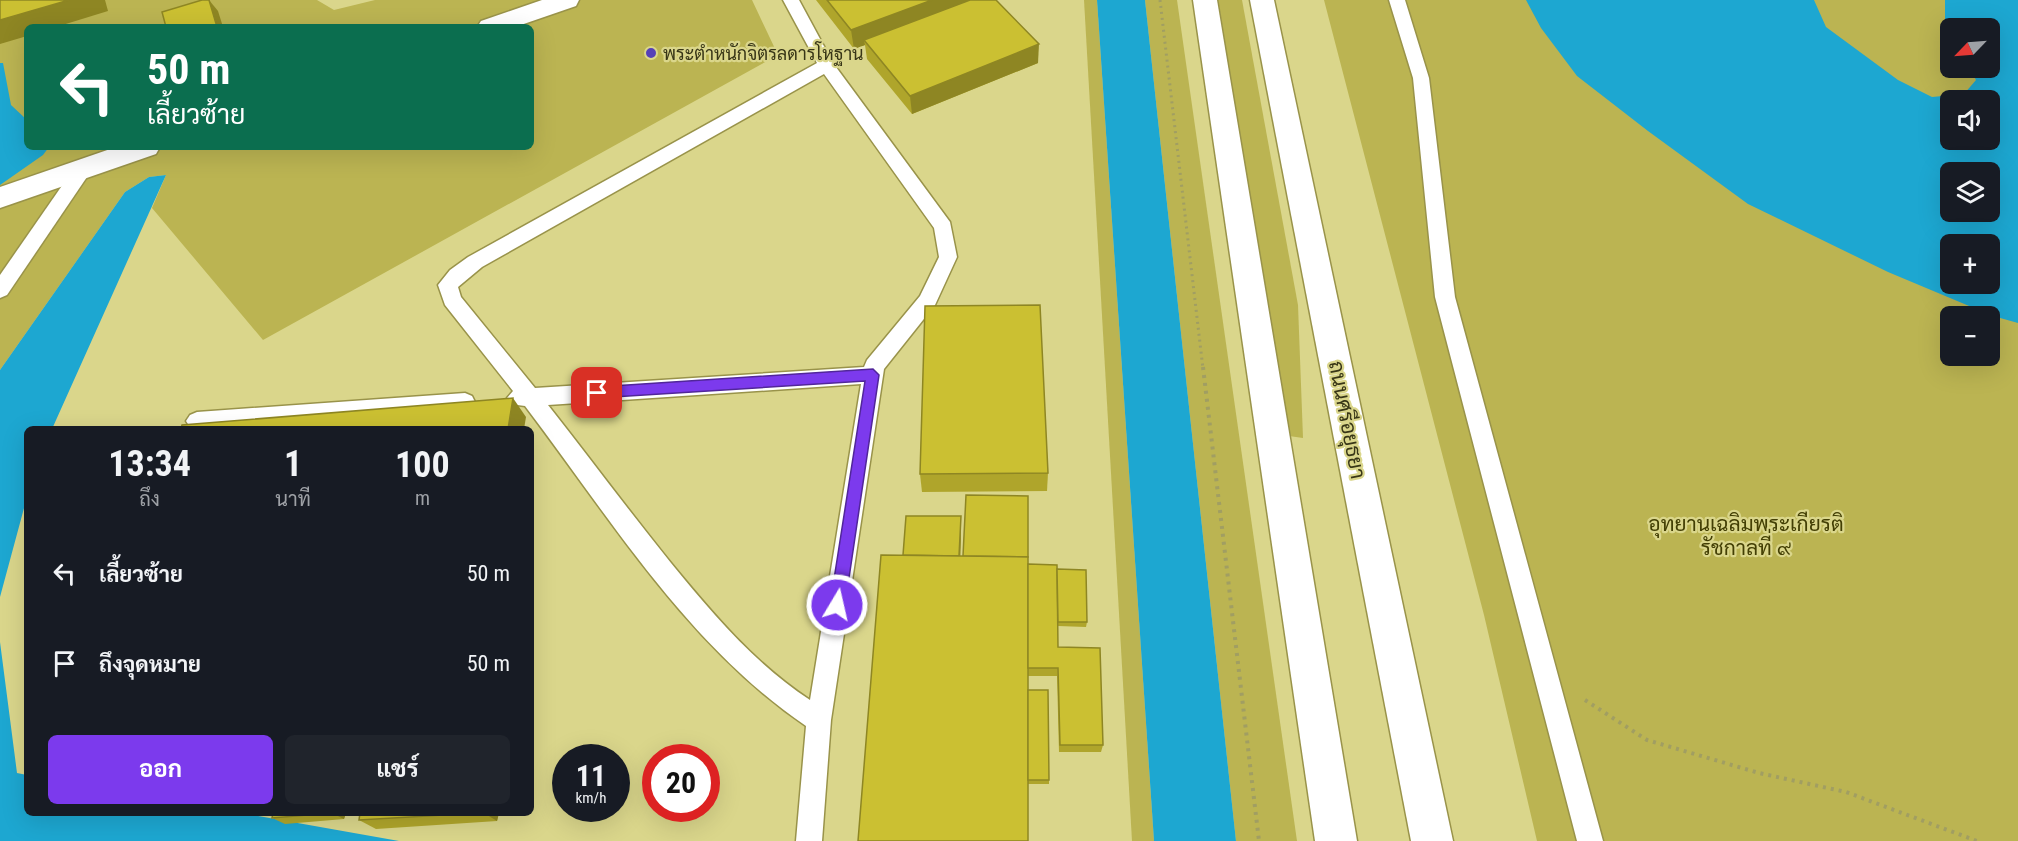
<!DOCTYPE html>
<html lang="th">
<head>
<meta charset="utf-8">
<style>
	:root { --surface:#171b24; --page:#20242c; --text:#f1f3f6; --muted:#9ea1a6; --accent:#7c3aed }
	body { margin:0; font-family:"Roboto Condensed",Sarabun,sans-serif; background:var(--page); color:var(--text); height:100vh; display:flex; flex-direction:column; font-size:22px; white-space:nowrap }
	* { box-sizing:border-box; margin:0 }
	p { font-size:20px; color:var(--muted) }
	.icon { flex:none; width:33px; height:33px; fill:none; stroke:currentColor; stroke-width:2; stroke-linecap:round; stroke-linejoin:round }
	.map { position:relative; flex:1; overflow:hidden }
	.side { position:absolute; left:24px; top:426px; width:510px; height:390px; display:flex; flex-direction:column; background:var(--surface); border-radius:9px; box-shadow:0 6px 24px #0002 }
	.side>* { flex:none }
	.banner { position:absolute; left:24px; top:24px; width:510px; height:126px; border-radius:9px; box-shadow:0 6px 24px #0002; background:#0b6e4f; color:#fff; overflow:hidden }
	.needle { width:39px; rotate:245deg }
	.buttons { position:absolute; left:1940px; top:18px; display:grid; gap:12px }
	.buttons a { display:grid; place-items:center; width:60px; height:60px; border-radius:9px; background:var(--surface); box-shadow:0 6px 24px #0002; font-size:30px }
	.speed { position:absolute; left:552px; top:744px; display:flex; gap:12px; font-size:30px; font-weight:700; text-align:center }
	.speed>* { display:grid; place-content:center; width:78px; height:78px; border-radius:50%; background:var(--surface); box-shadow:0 6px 24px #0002; line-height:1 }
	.speed small { font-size:15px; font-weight:400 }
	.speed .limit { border:9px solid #d22; background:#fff; color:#111 }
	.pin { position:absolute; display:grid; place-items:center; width:51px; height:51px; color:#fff; margin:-26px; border-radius:12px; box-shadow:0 3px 9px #0006 }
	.me { position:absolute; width:66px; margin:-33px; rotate:9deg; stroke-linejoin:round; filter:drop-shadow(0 0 4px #0008) }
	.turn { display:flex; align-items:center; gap:21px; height:126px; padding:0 24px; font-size:27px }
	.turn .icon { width:78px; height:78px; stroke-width:2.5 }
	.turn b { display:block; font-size:42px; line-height:51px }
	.eta { display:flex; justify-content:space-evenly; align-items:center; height:102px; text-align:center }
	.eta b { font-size:36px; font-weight:700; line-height:42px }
	.button { display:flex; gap:12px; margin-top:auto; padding:12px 24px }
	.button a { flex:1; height:69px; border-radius:9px; background:var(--accent); color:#fff; font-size:24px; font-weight:700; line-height:69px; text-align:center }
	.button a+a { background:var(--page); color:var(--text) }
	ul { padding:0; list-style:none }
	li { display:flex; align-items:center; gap:18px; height:90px; padding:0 24px }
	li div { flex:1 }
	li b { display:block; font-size:22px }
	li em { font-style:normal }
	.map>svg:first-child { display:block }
</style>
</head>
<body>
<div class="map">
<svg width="2018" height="841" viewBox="0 0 2018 841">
	<rect width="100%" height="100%" fill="#dad68b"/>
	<g fill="#bbb452" fill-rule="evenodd">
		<path d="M0 0H317L334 10 375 0H752L778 55 263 340 152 208 166 175 149 177 125 192 0 370ZM27 27H531V147H27Z"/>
		<polygon points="1084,0 1097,0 1154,841 1132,841"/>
		<polygon points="1145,0 1177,0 1297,841 1236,841"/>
		<polygon points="1218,0 1242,0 1298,305 1303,438 1289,436"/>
		<path d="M1324 0H2018V841H1537L1484 615ZM1950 28H1989V68H1950ZM1950 100H1989V140H1950ZM1950 172H1989V212H1950ZM1950 244H1989V284H1950ZM1950 316H1989V356H1950Z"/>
	</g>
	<g fill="#1da7d1" fill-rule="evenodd">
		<polygon points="1097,0 1145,0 1236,841 1154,841"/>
		<path d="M1526 0H1814L1826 27 1898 80 1932 97 1964 94 1976 80 1969 68H1989V28H1950V36L1945 28V0H2018V323L1993 316 1888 272 1748 204 1648 131 1577 76 1541 28ZM1950 100H1989V140H1950ZM1950 172H1989V212H1950ZM1989 244V284H1950V244Z"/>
		<polygon points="0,63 3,63 11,105 27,120 27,147 49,147 43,155 0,185"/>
		<polygon points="166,175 52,429 27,429 27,497 0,597 0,370 125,192 149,177"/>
		<polygon points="0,642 17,773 27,775 27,813 241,813 399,841 0,841"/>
	</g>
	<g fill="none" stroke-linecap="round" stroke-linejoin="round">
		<defs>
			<g id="lane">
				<path d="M783 0H799L833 63 950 222 957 257 935 305 884 369 831 720 822 841H796L806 726C688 646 610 518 525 406L510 404 507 398 513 391 445 305 438 285 450 270 468 257 817 63ZM824 74 934 228 939 257 920 296 867 360 864 367 535 388 461 297 458 287 482 267ZM861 384 810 700C755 664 712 613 671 563 629 511 589 457 548 405Z"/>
				<polygon points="1389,0 1405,0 1429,78 1455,297 1603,841 1577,841 1435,297 1413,78"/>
				<polygon points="83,163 89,164 92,169 89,174 7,295 0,298 0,275 77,164"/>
				<polygon points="465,393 472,396 475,402 472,408 465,411 208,429 190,427 186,421 190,415 197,412"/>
			</g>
			<g id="street">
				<polygon points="542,0 579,0 576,6 515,27 477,27 481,21"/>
				<polygon points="116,147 160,147 156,154 0,208 0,187"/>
			</g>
			<g id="secondary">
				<polygon points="1193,0 1217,0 1357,841 1315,841"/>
				<polygon points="1250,0 1274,0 1453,841 1411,841"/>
			</g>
		</defs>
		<use href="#lane" stroke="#99934a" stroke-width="3"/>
		<use href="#street" stroke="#99934a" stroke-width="3"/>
		<use href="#secondary" stroke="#99934a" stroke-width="3"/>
		<polyline stroke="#a19e62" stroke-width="3" stroke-dasharray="2 4" stroke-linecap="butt" points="1160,0 1203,369"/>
		<g stroke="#a19e62" stroke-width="4" stroke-dasharray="3 5" stroke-linecap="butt">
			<polyline points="1203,367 1259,841"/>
			<polyline points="1585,700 1647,740 1759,773 1846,792 1977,841"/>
		</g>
		<use href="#lane" fill="#fff" fill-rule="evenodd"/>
		<use href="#street" fill="#fff" fill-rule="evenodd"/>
		<use href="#secondary" fill="#fff" fill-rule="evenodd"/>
	</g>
	<g fill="#afa52b">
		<polygon points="816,0 996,0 1038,63 912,114 867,59 865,45 854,49"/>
		<polygon points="1048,473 1047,491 922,492 920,474"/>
		<polygon points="961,516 961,526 960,556 1028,564 1057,569 1087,622 1086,627 1058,626 1058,647 1103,745 1101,752 1059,752 1057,676 1028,676 1028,694 1049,780 1049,784 1028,784 903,555"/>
		<polygon points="273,813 346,813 344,819 285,824 272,818"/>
		<polygon points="360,813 499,813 497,821 376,829 359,820"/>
	</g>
	<g fill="#8e8623">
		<polygon points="69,0 105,0 108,11 56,27 27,27 27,36 0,44 0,20"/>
		<polygon points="209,0 218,11 223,27 217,27"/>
		<polygon points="932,0 982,0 864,40 865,45 854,49 851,30"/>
		<polygon points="1039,44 1038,63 912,114 910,96"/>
		<polygon points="513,398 526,417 524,429 508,429"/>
		<polygon points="961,516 961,526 960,573 959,563"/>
		<polygon points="332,813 346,813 344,819"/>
		<polygon points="484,813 499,813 497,821"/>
	</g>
	<g fill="#cbc032" stroke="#8e8623" stroke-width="1.5">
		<polygon points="0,0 69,0 0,20"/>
		<polygon points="202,0 209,0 217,27 166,27 162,12"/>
		<polygon points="827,0 932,0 851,30"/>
		<polygon points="970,0 996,0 1039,44 910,96 864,40"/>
		<polygon points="1040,305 1048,473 920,474 925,306"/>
		<polygon points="513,398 508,429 181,429 182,425"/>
		<polygon points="966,495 1028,496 1028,557 963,556"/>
		<polygon points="906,516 961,516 959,556 903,555"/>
		<polygon points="881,555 1028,557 1028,841 858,841"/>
		<polygon points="1028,564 1057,565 1058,647 1100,648 1103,745 1060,745 1058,668 1028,668"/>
		<polygon points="1057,569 1086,570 1087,622 1058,622"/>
		<polygon points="1028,690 1048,690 1049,780 1028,780"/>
		<polygon points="273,813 332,813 272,818"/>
		<polygon points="360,813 478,813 359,820"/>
	</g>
	<polygon fill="#7c3aed" stroke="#51269a" stroke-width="1.5" points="873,369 879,375 845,605 842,610 837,612 832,610 830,605 865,381 597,398 591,393 597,387"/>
	<circle fill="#5540b7" stroke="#dad68b" stroke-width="2" cx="651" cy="53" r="6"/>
	<g text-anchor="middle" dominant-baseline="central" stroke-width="4.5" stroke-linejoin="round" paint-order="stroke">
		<g font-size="18" fill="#383617" stroke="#dad68b" text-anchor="start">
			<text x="663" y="53">พระตำหนักจิตรลดารโหฐาน</text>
		</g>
		<g font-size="21" fill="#383617" stroke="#dad68b">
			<text transform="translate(1347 420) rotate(79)">ถนนศรีอยุธยา</text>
		</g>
		<g font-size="21" fill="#433f04" stroke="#dad68b">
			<text x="1746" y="524">อุทยานเฉลิมพระเกียรติ<tspan x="1746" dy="24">รัชกาลที่ ๙</tspan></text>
		</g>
	</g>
</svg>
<div class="buttons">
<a><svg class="needle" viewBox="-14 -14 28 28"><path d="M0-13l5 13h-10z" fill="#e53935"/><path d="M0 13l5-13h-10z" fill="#9ea1a6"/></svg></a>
<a><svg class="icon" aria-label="sound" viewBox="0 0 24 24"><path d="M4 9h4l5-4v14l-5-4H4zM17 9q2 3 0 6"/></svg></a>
<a><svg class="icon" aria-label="layers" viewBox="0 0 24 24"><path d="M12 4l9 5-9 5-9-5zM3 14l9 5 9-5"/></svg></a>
<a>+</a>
<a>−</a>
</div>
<div class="speed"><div>11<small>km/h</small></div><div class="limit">20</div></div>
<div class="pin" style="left:597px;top:393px;background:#d93025"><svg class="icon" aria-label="arrive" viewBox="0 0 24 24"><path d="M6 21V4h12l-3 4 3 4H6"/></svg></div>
<svg class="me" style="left:837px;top:605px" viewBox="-20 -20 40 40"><circle r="17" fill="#7c3aed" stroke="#fff" stroke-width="3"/><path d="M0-11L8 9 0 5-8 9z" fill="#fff"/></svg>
<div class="banner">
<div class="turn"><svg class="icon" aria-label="left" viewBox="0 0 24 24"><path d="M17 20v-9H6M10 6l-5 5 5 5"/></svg><div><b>50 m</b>เลี้ยวซ้าย</div></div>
</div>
<section class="side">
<div class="eta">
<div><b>13:34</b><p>ถึง</p></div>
<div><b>1</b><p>นาที</p></div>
<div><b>100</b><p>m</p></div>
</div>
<ul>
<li><svg class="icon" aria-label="left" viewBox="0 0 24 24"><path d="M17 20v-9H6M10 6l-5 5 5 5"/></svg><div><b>เลี้ยวซ้าย</b></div><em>50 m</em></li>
<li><svg class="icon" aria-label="arrive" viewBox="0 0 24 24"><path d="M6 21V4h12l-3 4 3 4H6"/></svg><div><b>ถึงจุดหมาย</b></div><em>50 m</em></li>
</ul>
<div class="button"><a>ออก</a><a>แชร์</a></div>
</section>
</div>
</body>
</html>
